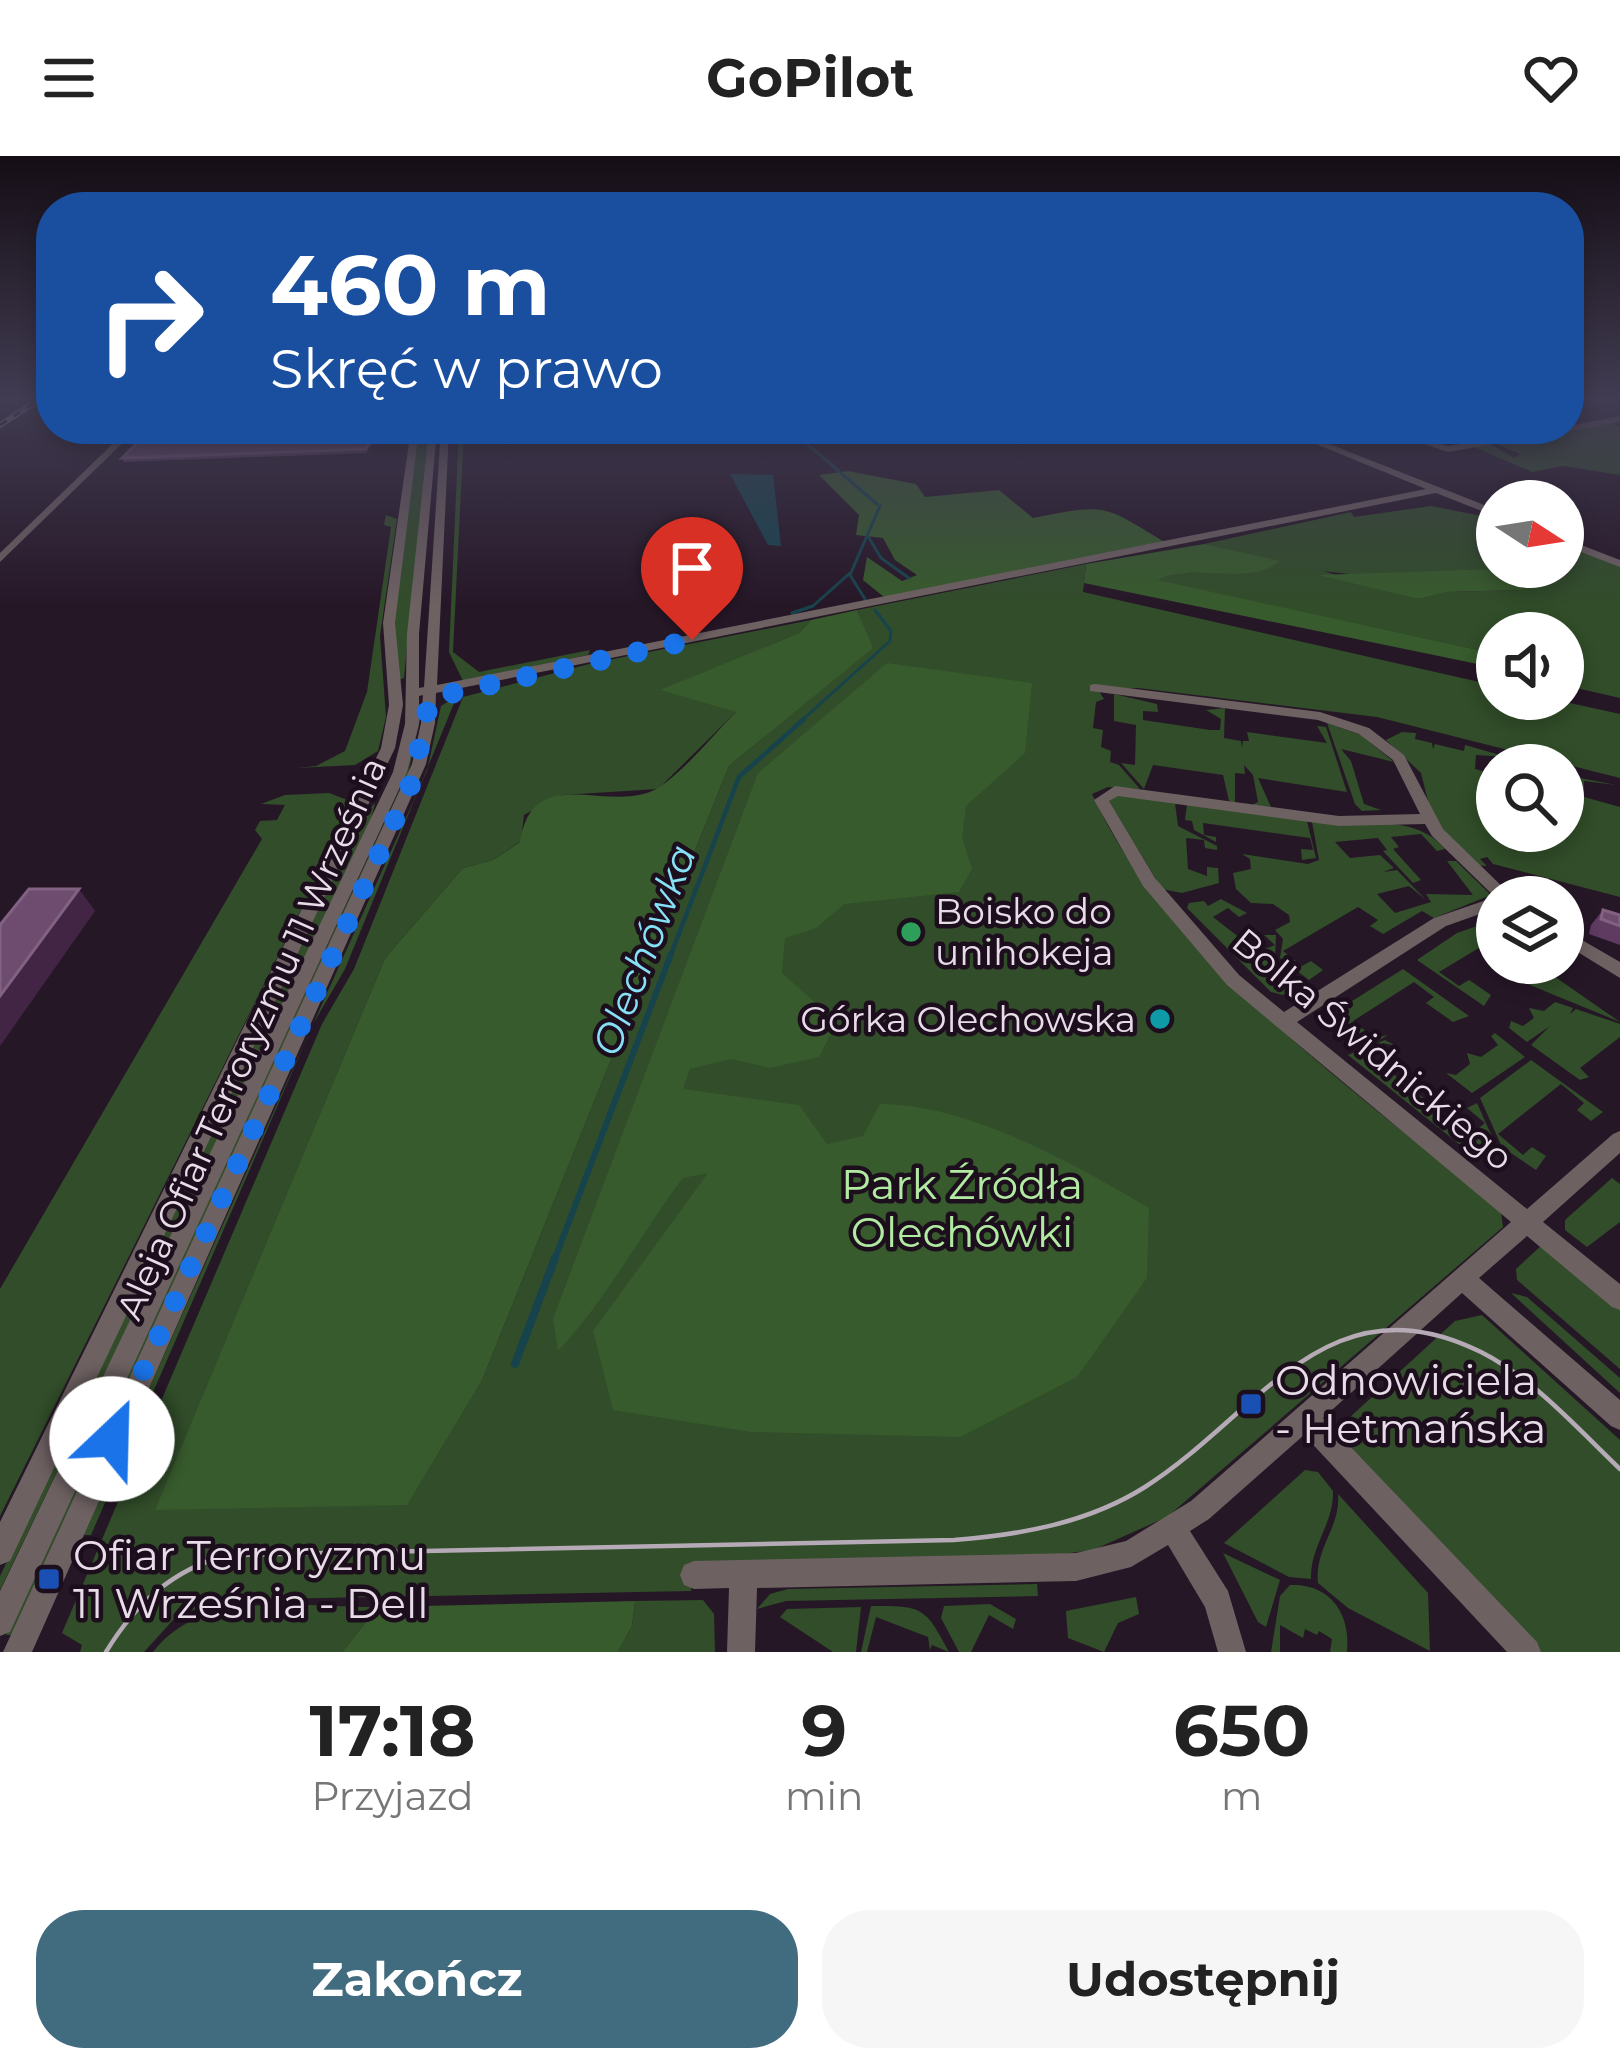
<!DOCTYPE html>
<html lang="pl">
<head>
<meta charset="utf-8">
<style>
	:root { --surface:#fff; --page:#f6f6f6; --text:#222; --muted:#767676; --accent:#416b7e }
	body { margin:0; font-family:Montserrat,sans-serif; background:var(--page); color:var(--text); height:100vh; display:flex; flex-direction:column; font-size:45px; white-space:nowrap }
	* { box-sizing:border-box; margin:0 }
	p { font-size:39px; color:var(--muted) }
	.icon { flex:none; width:66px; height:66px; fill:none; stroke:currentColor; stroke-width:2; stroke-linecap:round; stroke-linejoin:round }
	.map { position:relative; height:1496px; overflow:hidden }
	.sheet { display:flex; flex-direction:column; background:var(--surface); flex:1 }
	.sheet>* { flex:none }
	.guide { position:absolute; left:36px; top:36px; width:1548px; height:252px; border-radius:48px; box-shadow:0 6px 18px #0003; background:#1a4fa0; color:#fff; overflow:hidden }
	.needle { width:78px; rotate:102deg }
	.controls { position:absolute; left:1476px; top:324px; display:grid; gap:24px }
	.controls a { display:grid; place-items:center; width:108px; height:108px; border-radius:50%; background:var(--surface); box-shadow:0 6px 18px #0003; font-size:60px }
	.pin { position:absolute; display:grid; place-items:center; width:102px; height:102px; color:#fff; margin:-123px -51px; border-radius:50% 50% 50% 0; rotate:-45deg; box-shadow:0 0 12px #0007 }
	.pin .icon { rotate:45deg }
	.me { position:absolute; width:132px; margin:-66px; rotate:24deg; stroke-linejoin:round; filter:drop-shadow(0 0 9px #0008) }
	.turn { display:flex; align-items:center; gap:42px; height:252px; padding:0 36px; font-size:54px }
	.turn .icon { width:156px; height:156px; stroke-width:2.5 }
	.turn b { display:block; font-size:84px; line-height:102px }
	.eta { display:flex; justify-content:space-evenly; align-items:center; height:204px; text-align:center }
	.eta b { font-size:72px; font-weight:700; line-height:84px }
	.button { display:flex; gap:24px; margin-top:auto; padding:24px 36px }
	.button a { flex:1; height:138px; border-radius:48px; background:var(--accent); color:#fff; font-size:48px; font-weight:700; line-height:138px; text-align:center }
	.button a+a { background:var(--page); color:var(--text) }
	header { display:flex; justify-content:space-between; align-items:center; height:156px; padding:0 36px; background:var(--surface); font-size:54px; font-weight:700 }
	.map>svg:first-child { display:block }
</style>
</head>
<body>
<header><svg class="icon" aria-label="menu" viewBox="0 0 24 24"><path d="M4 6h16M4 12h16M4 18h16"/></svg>GoPilot<svg class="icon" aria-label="heart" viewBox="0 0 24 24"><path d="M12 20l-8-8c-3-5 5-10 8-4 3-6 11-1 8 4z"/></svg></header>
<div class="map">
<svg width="1620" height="1496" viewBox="0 0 1620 1496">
	<rect width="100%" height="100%" fill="#261727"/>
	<g fill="#314d29" fill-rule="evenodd">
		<polygon points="1610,267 1620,270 1620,319 1563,310 1532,316 1474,291 1491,288 1514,302 1520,298 1495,287"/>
		<polygon points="418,273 429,273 404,522 398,524 394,470"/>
		<polygon points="459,273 464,273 453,496 479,516 590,494 588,499 463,525 449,496"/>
		<path d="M1431 350 1497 363V411H1563V388L1620 410V542L1563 529V518L1571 517 1563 514V477H1497V498L1155 424 1175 417 1257 415 1234 398 1204 388 1351 356 1354 361ZM1323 415 1349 418 1521 434 1446 436 1419 443Z"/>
		<polygon points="386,359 397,363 380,480 386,561 378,595 355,609 296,612 316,610 345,595 367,536 391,371 384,369"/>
		<path d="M1086 408 1083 436 1497 530V543H1552L1620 558V622L1377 561 1138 532 1099 535 1104 543 1096 546 1093 572 1103 574 1101 591 1111 595 1110 606 1119 609 1140 633 1108 631 1092 638C1170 809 1360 936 1501 1056L1503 1071 1167 1361 1093 1394 1046 1400 693 1408 691 1435 213 1444 173 1464 144 1496H80L82 1489 62 1477 322 868 354 813 463 541 593 507 811 464 799 477 662 534 737 555 658 633 562 639 524 659 521 685 493 704 463 712 385 802 156 1353 483 1222 729 610 872 492 857 454Z"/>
		<polygon points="1114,538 1157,548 1158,556 1143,555 1143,564 1210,574 1220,574 1221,563 1206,554 1225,552 1224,582 1241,585 1242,591 1243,585 1249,585 1247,576 1327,587 1317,570 1326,571 1347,636 1258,622 1271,651 1252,649 1258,646 1253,619 1244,609 1245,618 1235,617 1235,647 1229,645 1223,619 1153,609 1144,633 1121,607 1135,609 1136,569 1114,565"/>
		<polygon points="457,540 345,813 313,868 91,1379 83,1379 427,615 441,550"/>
		<polygon points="423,550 406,627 13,1479 6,1479 400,633"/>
		<polygon points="1327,567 1361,579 1394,606 1341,593 1351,605 1364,648 1381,654 1362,655 1355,648"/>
		<polygon points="1402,576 1416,577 1415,583 1432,587 1433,593 1435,588 1464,595 1465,589 1507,601 1476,599 1475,613 1497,619 1497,675 1563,675 1563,632 1574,634 1575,621 1616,629 1584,625 1584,641 1620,651 1620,741 1493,708 1487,701 1480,703 1487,710 1474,709 1432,661 1421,617 1386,584"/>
		<polygon points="329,637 350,645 350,655 0,1360 0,1133 262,683 255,674 260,665 277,664 285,649 261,648 285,639"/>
		<polygon points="1117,638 1175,647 1178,670 1217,690 1217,694 1205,692 1204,684 1186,682 1188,713 1207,720 1207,711 1218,712 1219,727 1182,737 1162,733 1108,644"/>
		<polygon points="375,647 370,668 0,1434 0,1420 363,660"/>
		<polygon points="1187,648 1307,665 1316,702 1302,704 1301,693 1313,694 1310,682 1203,667 1204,679 1216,681 1216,686 1194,674 1192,665 1185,664"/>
		<path d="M1312 666C1358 671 1413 655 1445 693L1437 695 1421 678 1391 681 1399 691 1393 693 1421 724 1413 727 1383 695 1387 694 1378 682 1335 686 1350 702 1380 699 1394 712 1383 716 1397 714 1426 744 1409 730 1377 738 1395 757 1431 746 1426 738 1473 739 1447 705H1456L1491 739 1434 762 1422 755 1383 778 1370 770 1378 764 1358 751 1283 795 1302 810 1311 805 1323 814 1309 824 1280 802 1283 783 1275 774 1290 766 1289 759 1273 748 1251 747 1236 733 1233 717 1251 713 1250 703 1242 698 1308 708 1319 704Z"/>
		<polygon points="1221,743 1247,757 1239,761 1228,752 1213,761 1258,796 1275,789 1264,779 1276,779 1275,803 1265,813 1294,833 1283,839 1271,836 1187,752 1189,747 1204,745 1208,750"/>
		<polygon points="1483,768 1497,781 1439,816 1459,830 1469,824 1491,839 1484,850 1417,804 1457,777"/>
		<polygon points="1525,807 1535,807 1620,866 1525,827 1530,823"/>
		<polygon points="1403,813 1469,860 1453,866 1426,847 1434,841 1414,826 1353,865 1374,882 1388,879 1378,885 1358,881 1358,873 1330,859"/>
		<polygon points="1555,846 1573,852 1570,858 1576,853 1620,868 1620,881 1580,912 1589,921 1580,924 1531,889 1550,870 1527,886 1509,872 1511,865 1523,870 1534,862 1529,852 1544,855"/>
		<polygon points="1495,877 1525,901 1472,937 1446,917 1456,919 1470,908 1467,897 1481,901 1498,889 1491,880"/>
		<polygon points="1385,884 1396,890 1383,887 1368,898 1470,979 1485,967 1467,952 1477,947 1497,992 1480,1005 1348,899"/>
		<polygon points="1531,904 1603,956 1591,965 1577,954 1584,947 1561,928 1498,978 1523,999 1532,991 1546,1000 1536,1014 1502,991 1480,942"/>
		<polygon points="1612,1022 1620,1028 1620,1066 1587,1091 1565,1074 1565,1064"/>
		<polygon points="1543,1088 1620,1151 1620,1213 1517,1124 1516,1113"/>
		<polygon points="1511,1137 1527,1141 1620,1222 1620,1237"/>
		<polygon points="1482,1159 1620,1284 1620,1496 1541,1496 1341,1288 1349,1262 1455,1165"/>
		<path d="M1305 1314 1318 1316 1333 1335C1334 1368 1310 1390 1311 1423L1289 1421 1224 1387Z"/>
		<path d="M1338 1338 1428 1437 1430 1495 1348 1452 1318 1427C1314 1393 1341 1371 1338 1338Z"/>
		<polygon points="1223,1397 1280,1424 1266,1471 1258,1466"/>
		<polygon points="1037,1428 1038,1440 786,1445 757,1453 770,1438 788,1433"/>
		<path d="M1290 1429C1331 1427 1351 1459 1347 1496H1330L1332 1483 1319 1475 1317 1479 1305 1473 1303 1482 1280 1469V1496H1271L1280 1440Z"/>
		<polygon points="1136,1441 1139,1458 1118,1467 1104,1496 1068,1482 1066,1455"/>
		<polygon points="703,1444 714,1458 715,1496 618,1496 632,1470 635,1445"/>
		<polygon points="990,1448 1016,1463 1013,1473 989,1459 971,1496 959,1496 941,1462 944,1450"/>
		<path d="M871 1450C922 1450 925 1450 949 1496L932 1489 930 1494 928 1481 876 1461 867 1496H861Z"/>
		<path d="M378 1451 342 1496H153C203 1431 304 1452 378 1451Z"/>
		<polygon points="861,1451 856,1496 833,1496 780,1461 787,1453"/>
	</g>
	<g fill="#375b2c">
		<path d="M848 315 916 328 925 341 999 334 1033 362C1109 347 1103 349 1166 387L884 441 863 424 867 401 902 425 917 419 895 404 883 382 856 379 859 359 819 319Z"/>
		<path d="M1204 388 1280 405C1250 431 1192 406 1158 424L1497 498V512L1084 427 1086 408Z"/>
		<polygon points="1498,413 1542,424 1521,434 1447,436 1419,443 1318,419"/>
		<path d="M857 454 873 492 729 610 483 1222 407 1349 155 1354 385 802 463 712 493 704 520 686C533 601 614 663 661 630 688 611 713 579 736 556L660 534 799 477 811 464Z"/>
		<path d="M887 507 1032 527 1025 597 966 650 962 681 972 713 959 736 845 748 816 772 785 782 782 817 837 866 819 901 770 912 731 903 690 913 683 933 799 949 827 988 863 980 880 948C968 948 1074 1007 1149 1052L1147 1122 1077 1221 960 1281 751 1276 613 1254 593 1175 708 1017 683 1022C639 1080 608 1142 558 1195L553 1163 758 617Z"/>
		<polygon points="635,1445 632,1470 618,1496 342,1496 378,1451"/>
	</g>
	<polygon fill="#17434d" points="730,318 773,319 781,390 768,389"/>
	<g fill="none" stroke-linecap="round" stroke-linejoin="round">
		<g stroke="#17434d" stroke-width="3">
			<polyline points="1605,242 1620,245"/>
			<polyline points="790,273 877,348"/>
			<polyline points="869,382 881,402 909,422"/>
			<polyline points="865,443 850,419 880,350"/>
			<polyline points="792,457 813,450 850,417"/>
			<polyline points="800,566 890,485 891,475 875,454"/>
		</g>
		<polyline stroke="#17434d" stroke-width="4.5" points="670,801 739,621 804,563"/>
		<polyline stroke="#17434d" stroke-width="6" points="554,1105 671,798"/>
		<polyline stroke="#17434d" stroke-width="8" points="515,1208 555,1102"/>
		<g fill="#6e6162" fill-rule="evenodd">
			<polygon points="1620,260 1620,266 1448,296 1379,273 1392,273 1448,290 1552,273 1569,273 1569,270"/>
			<polygon points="128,273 137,273 0,406 0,397"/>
			<polygon points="411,273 419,273 395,467 403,549 395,592 10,1405 0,1409 0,1366 381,592 389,549 383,467"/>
			<polygon points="429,273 437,273 419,478 419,532 424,531 441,273 449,273 437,529 1426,333 1279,273 1291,273 1497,354 1497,361 1436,337 436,537 435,567 426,608 32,1496 3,1496 412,608 421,567 423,539 419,540 419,568 407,616 10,1476 0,1480 0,1435 393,616 405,568 407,478"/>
			<polygon points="1563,382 1620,404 1620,411 1563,389"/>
			<path d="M1095 528 1320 556 1369 572 1404 599 1443 673 1513 741H1497V752L1446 770 1297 866 1527 1053 1613 978 1620 975V997L1543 1066 1620 1128V1154L1612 1151 1527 1080 1479 1122 1620 1244V1274L1611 1270 1462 1137 1323 1262 1537 1486 1541 1496H1507L1304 1279 1209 1363 1190 1375 1228 1435 1246 1496H1218L1205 1451 1168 1389 1131 1411 1076 1425 757 1432 755 1496H727L729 1432 694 1433 684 1429 680 1419 684 1409 694 1405 1076 1397 1126 1385 1191 1345 1511 1066 1227 829 1143 730 1094 644 1115 630 1339 660 1420 658 1393 604 1359 578 1318 564 1090 535V529ZM1118 640 1339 670 1425 668 1432 680 1495 741 1434 762 1284 856 1239 819 1155 722 1109 645Z"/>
			<polygon points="1563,773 1620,806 1620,822 1563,787"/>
		</g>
		<path stroke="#b6aab6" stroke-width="4.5" d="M106 1496C135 1448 172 1414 227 1399L954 1384C1020 1379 1088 1367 1145 1331 1259 1259 1327 1120 1481 1196 1534 1223 1577 1272 1620 1313"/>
		<defs>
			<polyline id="rail" points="0,269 43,241"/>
		</defs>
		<use href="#rail" stroke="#b6aab6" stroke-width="6"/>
		<use href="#rail" stroke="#1d0e1d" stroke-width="3" stroke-dasharray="8" stroke-linecap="butt"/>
	</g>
	<g fill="#5f3a61">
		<polygon points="381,273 367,297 124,306 122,302"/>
		<polygon points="1603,754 1620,759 1620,789 1589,778 1591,769"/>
	</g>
	<g fill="#422544">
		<polygon points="377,273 381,273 367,297 366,293"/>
		<polygon points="79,733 95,755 0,890 0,840"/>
	</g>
	<g fill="#6e4c6f" stroke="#816282" stroke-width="3">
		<polygon points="377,273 366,293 122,302 150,274"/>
		<polygon points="29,733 79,733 0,840 0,769"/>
		<polygon points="1603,754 1620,759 1620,770 1601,763"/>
	</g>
	<linearGradient id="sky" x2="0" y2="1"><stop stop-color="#150d15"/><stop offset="0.54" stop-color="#413c52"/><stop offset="1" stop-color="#413c52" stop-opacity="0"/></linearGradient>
	<rect width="1620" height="450" fill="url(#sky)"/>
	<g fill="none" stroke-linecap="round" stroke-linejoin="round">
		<polyline stroke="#1a73e8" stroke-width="21" stroke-dasharray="0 37.8" points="112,1283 412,626 430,542 692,484"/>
	</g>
	<circle fill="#2e9e5b" stroke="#1d0e1d" stroke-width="4.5" cx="911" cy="776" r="12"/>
	<circle fill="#0f9aa8" stroke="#1d0e1d" stroke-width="4.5" cx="1160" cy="863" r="12"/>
	<g fill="#1a4fb4" stroke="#1d0e1d" stroke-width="4.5">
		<rect x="1239" y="1236" width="24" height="24" rx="6"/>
		<rect x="37" y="1411" width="24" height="24" rx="6"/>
	</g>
	<g text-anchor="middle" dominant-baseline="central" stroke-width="9" stroke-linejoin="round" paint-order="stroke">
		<g font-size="36" fill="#e7dce7" stroke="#1d0e1d" text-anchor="start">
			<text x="935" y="755">Boisko do<tspan x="935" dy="41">unihokeja</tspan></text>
			<text x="1136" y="863" text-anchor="end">Górka Olechowska</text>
		</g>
		<g font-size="36" fill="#e7dce7" stroke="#1d0e1d">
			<text transform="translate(251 882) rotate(-66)">Aleja Ofiar Terroryzmu 11 Września</text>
			<text transform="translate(1373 893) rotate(40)">Bolka Świdnickiego</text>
		</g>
		<g font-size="39" font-style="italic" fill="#87e1f6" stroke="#1d0e1d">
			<text transform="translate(644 794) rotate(-69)">Olechówka</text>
		</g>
		<g font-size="42" fill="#b1eba1" stroke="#1d0e1d">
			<text x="962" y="1028">Park Źródła<tspan x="962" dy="48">Olechówki</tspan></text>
		</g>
		<g font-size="42" fill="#e7dce7" stroke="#1d0e1d" text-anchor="start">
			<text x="1275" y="1224">Odnowiciela<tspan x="1275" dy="48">- Hetmańska</tspan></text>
			<text x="73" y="1399">Ofiar Terroryzmu<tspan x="73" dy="48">11 Września - Dell</tspan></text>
		</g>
	</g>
</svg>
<div class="controls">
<a><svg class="needle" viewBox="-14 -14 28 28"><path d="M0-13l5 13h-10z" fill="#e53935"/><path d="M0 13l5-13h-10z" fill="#767676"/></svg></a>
<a><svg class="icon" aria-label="sound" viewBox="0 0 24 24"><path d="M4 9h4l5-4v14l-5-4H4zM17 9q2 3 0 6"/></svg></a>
<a><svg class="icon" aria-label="search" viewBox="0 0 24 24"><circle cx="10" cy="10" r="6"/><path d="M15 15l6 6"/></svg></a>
<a><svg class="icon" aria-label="layers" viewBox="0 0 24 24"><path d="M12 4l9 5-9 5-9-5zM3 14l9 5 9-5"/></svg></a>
</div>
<div class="pin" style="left:692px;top:484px;background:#d93025"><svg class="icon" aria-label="arrive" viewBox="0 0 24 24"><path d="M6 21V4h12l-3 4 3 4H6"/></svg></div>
<svg class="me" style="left:112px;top:1283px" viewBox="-20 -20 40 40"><circle r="19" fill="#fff"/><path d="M0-13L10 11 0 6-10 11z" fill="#1a73e8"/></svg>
<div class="guide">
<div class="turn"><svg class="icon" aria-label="right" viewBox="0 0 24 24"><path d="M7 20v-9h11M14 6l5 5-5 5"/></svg><div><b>460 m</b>Skręć w prawo</div></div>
</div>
</div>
<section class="sheet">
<div class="eta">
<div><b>17:18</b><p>Przyjazd</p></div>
<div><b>9</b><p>min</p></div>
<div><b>650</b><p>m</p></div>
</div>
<div class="button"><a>Zakończ</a><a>Udostępnij</a></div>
</section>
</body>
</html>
